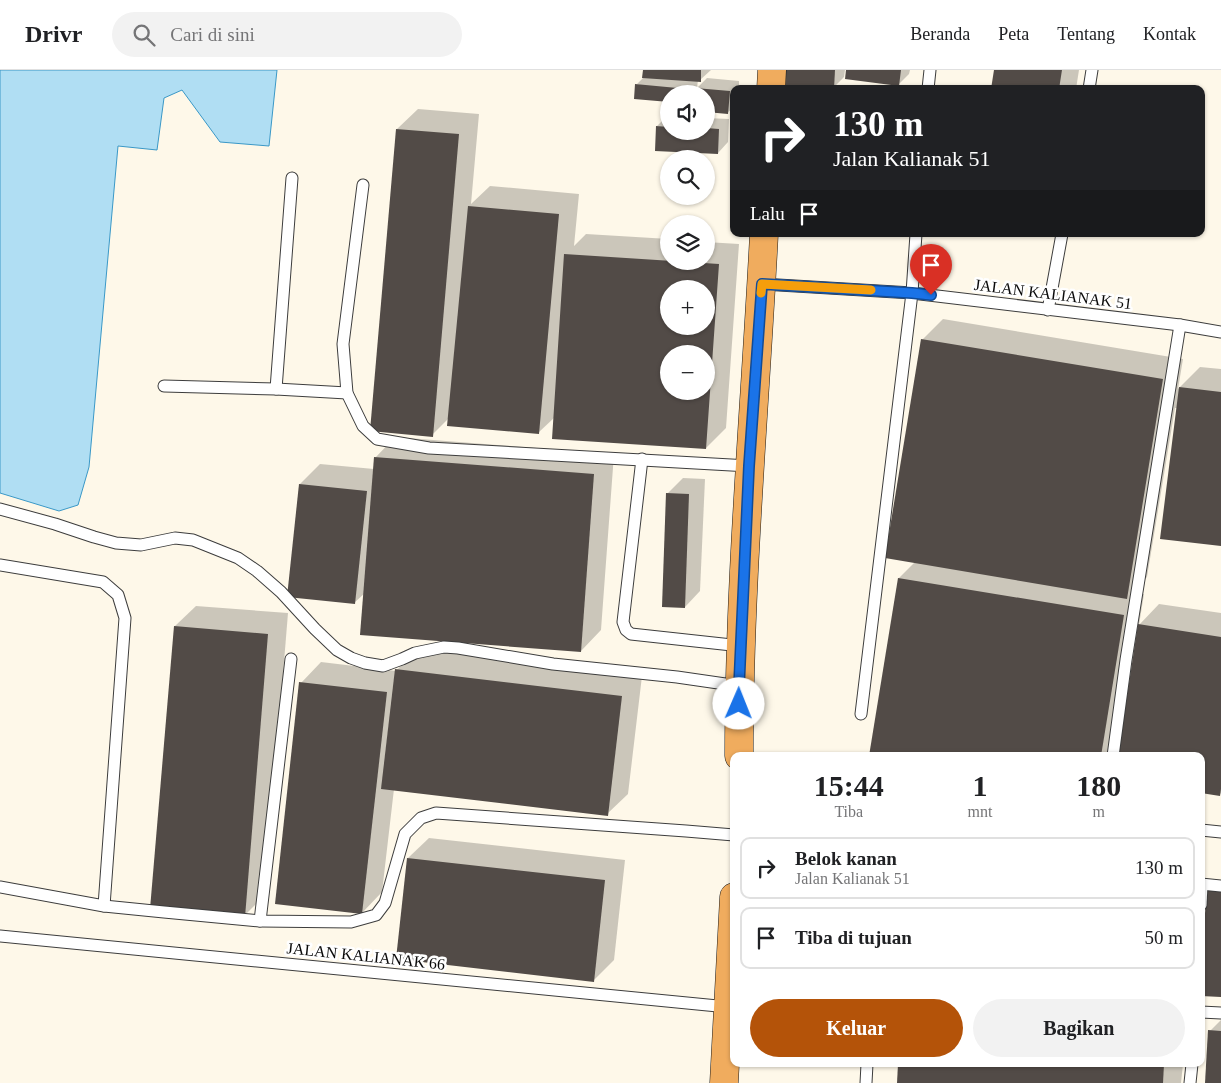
<!DOCTYPE html>
<html lang="id">
<head>
<meta charset="utf-8">
<style>
	:root { --surface:#fff; --page:#f2f2f2; --text:#202124; --muted:#757577; --line:#e0e0e0; --accent:#b45309 }
	body { margin:0; font-family:Georgia,serif; background:var(--page); color:var(--text); height:100vh; display:flex; flex-direction:column; font-size:19px; white-space:nowrap }
	* { box-sizing:border-box; margin:0 }
	p { font-size:16px; color:var(--muted) }
	.icon { flex:none; width:28px; height:28px; fill:none; stroke:currentColor; stroke-width:2; stroke-linecap:round; stroke-linejoin:round }
	.map { position:relative; flex:1; overflow:hidden }
	.details { position:absolute; left:730px; top:682px; width:475px; height:315px; display:flex; flex-direction:column; background:var(--surface); border-radius:10px; box-shadow:0 1px 4px #0004 }
	.details>* { flex:none }
	.guide { position:absolute; left:730px; top:15px; width:475px; height:152px; border-radius:10px; box-shadow:0 1px 4px #0004; background:#202124; color:#fff; overflow:hidden }
	.fabs { position:absolute; left:660px; top:15px; display:grid; gap:10px }
	.fabs a { display:grid; place-items:center; width:55px; height:55px; border-radius:50%; background:var(--surface); box-shadow:0 1px 4px #0004; font-size:25px }
	.pin { position:absolute; display:grid; place-items:center; width:42px; height:42px; color:#fff; margin:-51px -21px; border-radius:50% 50% 50% 0; rotate:-45deg; box-shadow:0 0 5px #0007 }
	.pin .icon { rotate:45deg }
	.me { position:absolute; width:55px; margin:-28px; rotate:1deg; stroke-linejoin:round; filter:drop-shadow(0 0 4px #0008) }
	.turn { display:flex; align-items:center; gap:18px; height:105px; padding:0 20px; font-size:22px }
	.turn .icon { width:65px; height:65px; stroke-width:2.5 }
	.turn b { display:block; font-size:35px; line-height:42px }
	.then { display:flex; align-items:center; height:48px; padding:0 20px; background:#0003; gap:10px; font-size:19px }
	.eta { display:flex; justify-content:space-evenly; align-items:center; height:85px; text-align:center }
	.eta b { font-size:30px; font-weight:800; line-height:35px }
	.primary-button { display:flex; gap:10px; margin-top:auto; padding:10px 20px }
	.primary-button a { flex:1; height:58px; border-radius:30px; background:var(--accent); color:#fff; font-size:20px; font-weight:800; line-height:58px; text-align:center }
	.primary-button a+a { background:var(--page); color:var(--text) }
	ul { padding:0; list-style:none }
	li { display:flex; align-items:center; gap:15px; height:62px; margin:0 10px 8px; padding:0 10px; border:2px solid var(--line); border-radius:10px }
	li div { flex:1 }
	li b { display:block; font-size:19px }
	li em { font-style:normal }
	header { display:flex; align-items:center; gap:30px; box-sizing:border-box; height:70px; padding:0 25px; background:var(--surface); border-bottom:1px solid var(--line) }
	header strong { font-size:24px }
	nav { display:flex; gap:28px; margin-inline-start:auto; font-size:18px }
	.search { width:350px; height:45px; background:var(--page); display:flex; align-items:center; gap:12px; box-sizing:border-box; padding:0 18px; border-radius:28px; color:var(--muted); font-size:19px }
	.map>svg:first-child { display:block }
</style>
</head>
<body>
<header>
<strong>Drivr</strong>
<div class="search"><svg class="icon" aria-label="search" viewBox="0 0 24 24"><circle cx="10" cy="10" r="6"/><path d="M15 15l6 6"/></svg>Cari di sini</div>
<nav><a>Beranda</a><a>Peta</a><a>Tentang</a><a>Kontak</a></nav>
</header>
<div class="map">
<svg width="1221" height="1013" viewBox="0 0 1221 1013">
	<rect width="100%" height="100%" fill="#fef8e9"/>
	<polygon fill="#b0def3" stroke="#3a98c7" points="0,0 277,0 269,76 220,72 182,20 164,28 157,80 118,76 89,397 78,435 59,441 0,423"/>
	<g fill="#0003" fill-rule="evenodd">
		<polygon points="644,0 711,0 700,10 698,10 697,18 707,8 739,11 739,19 734,19 734,37 727,43 706,24 669,24 637,14 644,7"/>
		<polygon points="788,0 845,0 844,7 834,17 849,17 849,19 796,19 811,18 811,16"/>
		<polygon points="848,0 910,0 909,4 899,14"/>
		<polygon points="995,0 1079,0 1076,19 992,19"/>
		<polygon points="870,18 890,19 869,19"/>
		<path d="M418 39 479 44 471 134 490 116 579 124 574 176 586 164 669 169V191H706V172L739 174 726 358 706 378 555 347 538 363 449 348 432 365 397 59ZM669 219H706V256H669ZM669 284H706V321H669Z"/>
		<polygon points="667,46 669,46 669,61 706,61 706,48 729,49 728,72 718,83 657,56"/>
		<polygon points="943,249 1183,289 1178,319 1200,297 1221,299 1221,475 1177,338 1175,338 1147,507 1132,522 1144,524 1139,555 1159,534 1221,543 1221,723 1220,724 1201,686 870,686 899,508 915,492 922,270"/>
		<polygon points="395,367 614,384 601,560 581,581 365,523 354,533 300,414 320,394 374,399 375,388"/>
		<polygon points="683,408 705,409 700,521 685,537 667,424"/>
		<polygon points="196,536 288,543 265,825 244,846 175,556"/>
		<polygon points="417,579 642,606 628,724 607,744 394,719 382,822 362,843 301,613 321,592 396,601"/>
		<polygon points="429,768 625,790 614,890 594,910 408,788"/>
		<polygon points="1221,950 1221,1013 1206,1013 1210,961"/>
		<polygon points="899,994 1183,994 1181,1013 898,1013"/>
	</g>
	<g fill="#524b47" fill-rule="evenodd">
		<polygon points="643,0 701,0 701,12 642,8"/>
		<polygon points="786,0 835,0 834,19 785,15"/>
		<polygon points="846,0 901,0 899,16 845,9"/>
		<polygon points="994,0 1062,0 1059,19 991,19"/>
		<polygon points="635,14 688,19 688,24 669,24 669,32 634,29"/>
		<polygon points="695,18 730,21 728,44 706,42 706,24 695,24"/>
		<polygon points="656,56 669,57 669,61 706,61 706,58 719,59 718,84 655,81"/>
		<polygon points="396,59 459,64 433,367 370,361"/>
		<polygon points="468,136 559,144 539,364 447,356"/>
		<path d="M564 184 719 194 706 379 552 369ZM669 219H706V256H669ZM669 284H706V321H669Z"/>
		<polygon points="921,269 1163,309 1127,529 885,488"/>
		<polygon points="1179,317 1221,322 1221,476 1160,469"/>
		<polygon points="374,387 594,404 581,582 360,565"/>
		<polygon points="299,414 367,421 355,534 287,527"/>
		<polygon points="666,423 689,424 685,538 662,537"/>
		<polygon points="898,508 1124,545 1101,686 869,686"/>
		<polygon points="1138,554 1221,567 1221,719 1220,726 1201,723 1201,686 1118,686"/>
		<polygon points="174,556 268,564 245,847 150,839"/>
		<polygon points="395,599 622,626 608,746 381,719"/>
		<polygon points="299,612 387,622 362,844 275,834"/>
		<polygon points="407,788 605,810 594,912 396,889"/>
		<polygon points="1207,819 1221,820 1221,927 1201,926 1201,892"/>
		<polygon points="1208,960 1221,961 1221,1013 1205,1013"/>
		<polygon points="898,994 1164,994 1163,1013 897,1013"/>
	</g>
	<g fill="none" stroke-linecap="round" stroke-linejoin="round">
		<defs>
			<g id="service">
				<polyline points="928,19 930,0"/>
				<polyline points="1089,19 1092,0"/>
				<polyline points="363,115 343,274 347,323 363,356 377,369 429,378 749,396"/>
				<polyline points="761,214 912,223 1180,255 1221,262"/>
				<polyline points="1048,240 1062,164"/>
				<polyline points="164,316 276,319 347,323"/>
				<polyline points="276,319 292,108"/>
				<polyline points="642,389 623,552 626,560 631,564 741,576"/>
				<polyline points="0,439 55,454 94,467 116,473 141,475 175,468 193,470 238,488 257,501 281,522 315,559 337,580 351,588 365,593 383,596 402,589 415,583 444,577 458,578 553,594 677,607 739,616"/>
				<polyline points="0,495 103,512 118,525 125,548 104,836"/>
				<polyline points="861,644 912,223 916,164"/>
				<polyline points="1113,686 1126,590 1180,255"/>
				<polyline points="1201,760 1221,762"/>
				<polyline points="1201,814 1221,816"/>
				<polyline points="0,817 104,836 164,842 260,851 351,852 376,845 385,833 405,764 421,748 436,743 686,761 734,765"/>
				<polyline points="1201,835 1202,815"/>
				<polyline points="260,851 291,589"/>
				<polyline points="0,866 728,937"/>
				<polyline points="1201,942 1221,943"/>
				<polyline points="866,1013 867,994"/>
				<polyline points="1190,1013 1192,994"/>
			</g>
			<g id="trunk">
				<polyline points="771,19 772,0"/>
				<path d="M739 686C739 512 755 338 764 164"/>
				<polyline points="724,1013 734,827"/>
			</g>
		</defs>
		<use href="#service" stroke="#3d3d3d" stroke-width="13"/>
		<use href="#trunk" stroke="#1b1b1b" stroke-width="29"/>
		<use href="#service" stroke="#fff" stroke-width="11"/>
		<use href="#trunk" stroke="#f0ac5e" stroke-width="28"/>
	</g>
	<g fill="none" stroke-linecap="round" stroke-linejoin="round">
		<defs>
			<polyline id="route" points="739,634 739,616 749,396 762,214 912,223 931,225"/>
		</defs>
		<use href="#route" stroke="#114b97" stroke-width="12"/>
		<use href="#route" stroke="#1a73e8" stroke-width="9"/>
		<polyline stroke="#f59e0b" stroke-width="9" points="761,223 762,214 871,220"/>
	</g>
	<g text-anchor="middle" dominant-baseline="central" stroke-width="5" stroke-linejoin="round" paint-order="stroke">
		<g font-size="16" fill="#0a0a0a" stroke="#fff">
			<text transform="translate(1053 224) rotate(7)">JALAN KALIANAK 51</text>
			<text transform="translate(366 886) rotate(6)">JALAN KALIANAK 66</text>
		</g>
	</g>
</svg>
<div class="fabs">
<a><svg class="icon" aria-label="sound" viewBox="0 0 24 24"><path d="M4 9h4l5-4v14l-5-4H4zM17 9q2 3 0 6"/></svg></a>
<a><svg class="icon" aria-label="search" viewBox="0 0 24 24"><circle cx="10" cy="10" r="6"/><path d="M15 15l6 6"/></svg></a>
<a><svg class="icon" aria-label="layers" viewBox="0 0 24 24"><path d="M12 4l9 5-9 5-9-5zM3 14l9 5 9-5"/></svg></a>
<a>+</a>
<a>−</a>
</div>
<div class="pin" style="left:931px;top:225px;background:#d93025"><svg class="icon" aria-label="arrive" viewBox="0 0 24 24"><path d="M6 21V4h12l-3 4 3 4H6"/></svg></div>
<svg class="me" style="left:739px;top:634px" viewBox="-20 -20 40 40"><circle r="19" fill="#fff"/><path d="M0-13L10 11 0 6-10 11z" fill="#1a73e8"/></svg>
<div class="guide">
<div class="turn"><svg class="icon" aria-label="right" viewBox="0 0 24 24"><path d="M7 20v-9h11M14 6l5 5-5 5"/></svg><div><b>130 m</b>Jalan Kalianak 51</div></div>
<div class="then">Lalu<svg class="icon" aria-label="arrive" viewBox="0 0 24 24"><path d="M6 21V4h12l-3 4 3 4H6"/></svg></div>
</div>
<section class="details">
<div class="eta">
<div><b>15:44</b><p>Tiba</p></div>
<div><b>1</b><p>mnt</p></div>
<div><b>180</b><p>m</p></div>
</div>
<ul>
<li><svg class="icon" aria-label="right" viewBox="0 0 24 24"><path d="M7 20v-9h11M14 6l5 5-5 5"/></svg><div><b>Belok kanan</b><p>Jalan Kalianak 51</p></div><em>130 m</em></li>
<li><svg class="icon" aria-label="arrive" viewBox="0 0 24 24"><path d="M6 21V4h12l-3 4 3 4H6"/></svg><div><b>Tiba di tujuan</b></div><em>50 m</em></li>
</ul>
<div class="primary-button"><a>Keluar</a><a>Bagikan</a></div>
</section>
</div>
</body>
</html>
